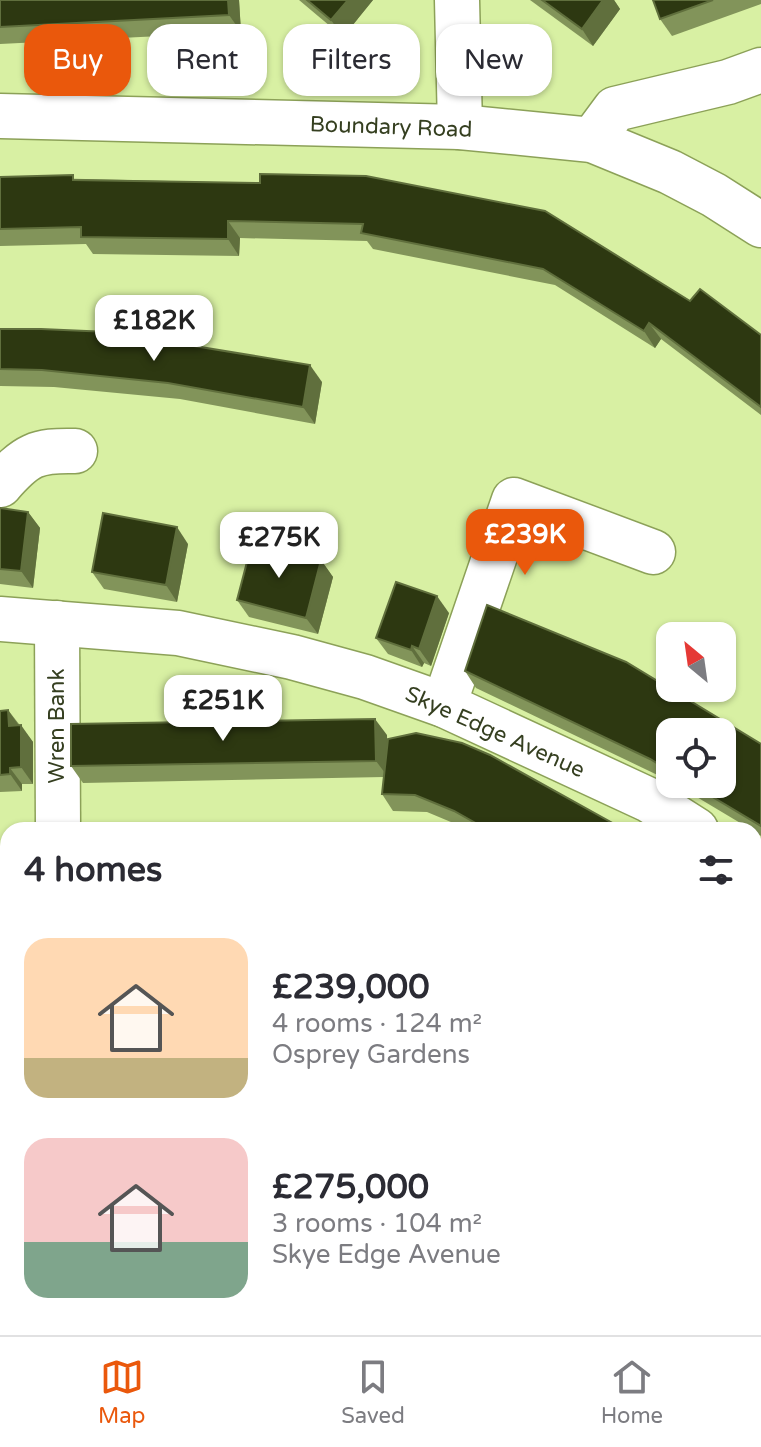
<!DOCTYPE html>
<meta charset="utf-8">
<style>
body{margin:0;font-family:"Varela Round",sans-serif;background:#f7f7f7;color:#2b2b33;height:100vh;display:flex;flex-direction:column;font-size:30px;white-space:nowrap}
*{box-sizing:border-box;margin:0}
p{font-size:26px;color:#7c7c81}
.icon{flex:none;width:44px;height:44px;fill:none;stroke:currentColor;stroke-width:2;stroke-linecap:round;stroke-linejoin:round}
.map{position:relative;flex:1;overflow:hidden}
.details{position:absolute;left:0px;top:822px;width:762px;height:514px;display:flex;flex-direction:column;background:#fff;border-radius:24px 24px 0 0;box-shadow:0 2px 6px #0004}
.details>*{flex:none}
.guide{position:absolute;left:24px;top:24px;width:714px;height:72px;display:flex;gap:16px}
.needle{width:52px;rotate:331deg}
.fabs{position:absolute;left:656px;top:622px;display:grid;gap:16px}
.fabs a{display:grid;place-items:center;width:80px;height:80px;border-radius:16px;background:#fff;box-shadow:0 2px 6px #0004;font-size:40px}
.price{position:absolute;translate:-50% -68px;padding:0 18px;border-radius:16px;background:#fff;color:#222;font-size:26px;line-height:52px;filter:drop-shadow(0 2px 4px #0008)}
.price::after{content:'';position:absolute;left:50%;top:48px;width:24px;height:18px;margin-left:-12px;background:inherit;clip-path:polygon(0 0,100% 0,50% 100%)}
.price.current{background:#ea580c;color:#fff}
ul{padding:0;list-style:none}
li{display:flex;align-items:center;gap:24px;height:200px;padding:0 24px}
li span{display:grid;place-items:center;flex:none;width:224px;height:160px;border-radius:24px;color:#555}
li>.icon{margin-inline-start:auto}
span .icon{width:96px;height:96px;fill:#fffc;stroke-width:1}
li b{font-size:34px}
h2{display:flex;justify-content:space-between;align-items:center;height:96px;padding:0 24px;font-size:34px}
.tag{padding:0 28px;border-radius:24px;background:#fff;box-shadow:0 2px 6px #0004;font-size:28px;line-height:72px}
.tag.current{background:#ea580c;color:#fff}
.menu{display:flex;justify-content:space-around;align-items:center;height:112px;border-top:2px solid #e1e1e2;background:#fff;font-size:22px;color:#7c7c81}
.menu a{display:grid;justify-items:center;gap:4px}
.menu .current{color:#ea580c}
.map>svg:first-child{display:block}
.green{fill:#b3ce70}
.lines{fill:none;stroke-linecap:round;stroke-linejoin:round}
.minor-casing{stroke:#8ca158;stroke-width:47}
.minor{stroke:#fff;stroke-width:44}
.wall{fill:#82945a}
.shaded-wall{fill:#606f3d}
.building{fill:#2d3811;stroke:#606f3d;stroke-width:2}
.labels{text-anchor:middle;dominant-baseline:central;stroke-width:8;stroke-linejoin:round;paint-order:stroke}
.street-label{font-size:22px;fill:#353f20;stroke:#fff}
</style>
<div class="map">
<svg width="761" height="1335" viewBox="0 0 761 1335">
<rect width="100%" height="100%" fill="#d8f0a3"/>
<!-- green -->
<g class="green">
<path d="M0 1124 8 1126V1243L0 1241Z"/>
<path d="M281 1328H736L750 1335H295Z"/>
</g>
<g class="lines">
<defs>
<g id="minor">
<path d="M457 0 460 127"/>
<path d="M0 116 460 127 592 140 670 172 714 195 761 225"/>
<path d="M592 140 615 109 728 82 761 70"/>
<path d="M0 485C26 455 36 450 75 451"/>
<path d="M0 619 178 633 292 657 365 677 444 705 649 800 696 830"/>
<path d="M57 623 58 830"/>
<path d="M444 705 514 500 653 552"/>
<path d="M754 867 761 872"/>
<path d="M0 1027H8"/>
<path d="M754 1245 761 1239"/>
</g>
</defs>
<!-- minor casing -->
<use href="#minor" class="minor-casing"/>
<!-- minor -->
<use href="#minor" class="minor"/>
</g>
<!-- wall -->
<g class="wall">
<path d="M0 0H239L241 32 0 44Z"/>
<path d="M299 0H373L343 37Z"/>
<path d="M530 0H614L620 9 593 46Z"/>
<path d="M653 0H761V4L672 36 660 19Z"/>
<path d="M0 177 260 183 690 301 761 335V415L661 339 655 348 555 285 373 249 367 241 240 238 239 256 93 254 86 244 0 246Z"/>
<path d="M0 329 322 382 315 424 180 399 54 387 0 386Z"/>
<path d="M0 508 28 512 40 528 33 588 0 584Z"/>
<path d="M188 544 177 602 104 589 92 572Z"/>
<path d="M321 560 333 577 318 634 249 617 237 600Z"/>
<path d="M449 613 431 666 424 663 422 667 388 654 376 638Z"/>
<path d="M465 671 761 744V836L754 831V830H752L675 784H722L670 732V781L476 688Z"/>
<path d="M8 710 33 742V784H22V791L0 792V711Z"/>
<path d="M387 735V744L625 830H470L427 812 393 811 382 794 384 777 83 783 71 766Z"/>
<rect x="0" y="892" width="8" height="82"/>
<path d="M761 917V1016L754 1011V924L755 925Z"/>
</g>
<!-- shaded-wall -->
<g class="shaded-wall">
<path d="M228 0H239L241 32 229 15Z"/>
<path d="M348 0H373L343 37 331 20Z"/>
<path d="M603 0H614L620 9 593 46 582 29Z"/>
<path d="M228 221 240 238 239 256 228 239Z"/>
<path d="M649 323 661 339 655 348 644 331Z"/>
<path d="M310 365 322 382 315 424 303 407Z"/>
<path d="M28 512 40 528 33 588 21 571Z"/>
<path d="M177 527 188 544 177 602 166 585Z"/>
<path d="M321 560 333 577 318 634 306 618Z"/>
<path d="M437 596 449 613 431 666 419 649Z"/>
<path d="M412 646 424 663 422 667 411 650Z"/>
<path d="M8 710 20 727 9 726Z"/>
<path d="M375 719 387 735 388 777 376 761Z"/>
<path d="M21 725 33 742V784L21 767Z"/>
<path d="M10 768 22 784V791L10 774Z"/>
<path d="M761 1141V1185L754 1194V1150Z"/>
</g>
<!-- building -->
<g class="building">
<path d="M0 0H228L229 15 0 27Z"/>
<path d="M307 0H348L331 20Z"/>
<path d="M542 0H603L582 29Z"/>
<path d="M653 0H713L660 19Z"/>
<path d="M260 174 366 176 545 211 690 301 700 289 761 335V407L649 323 644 331 543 269 361 233 363 224 228 221V239L81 237V227L0 229V177L73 175V180L260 183Z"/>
<path d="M0 329H41L109 332 310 365 303 407 168 383 42 370 0 369Z"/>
<path d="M0 508 28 512 21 571 0 569Z"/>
<path d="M103 513 177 527 166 585 92 572Z"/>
<path d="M252 543 321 560 306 618 237 600Z"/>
<path d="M396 582 437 596 419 649 412 646 411 650 376 638Z"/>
<path d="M487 605 626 662 761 744V826L691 784H722V732H670V771L650 759 465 671Z"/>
<path d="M8 710 9 726 21 725V767L10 768V774L0 775V711Z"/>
<path d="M375 719 376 761 71 766V724Z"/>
<path d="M416 733 462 743 490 755 625 830H488L454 811 415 795 382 794 388 739Z"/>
<rect x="0" y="892" width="8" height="59"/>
<path d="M761 917V1008L754 1003V924L755 925Z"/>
<path d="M754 1118 761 1124V1141L754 1150Z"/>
<path d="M200 1328H253L271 1335H197Z"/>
</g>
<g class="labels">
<!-- street labels -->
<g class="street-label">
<text transform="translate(391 127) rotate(2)">Boundary Road</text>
<text transform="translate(57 726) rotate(-90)">Wren Bank</text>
<text transform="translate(495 732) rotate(24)">Skye Edge Avenue</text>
</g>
</g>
</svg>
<div class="fabs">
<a><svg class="needle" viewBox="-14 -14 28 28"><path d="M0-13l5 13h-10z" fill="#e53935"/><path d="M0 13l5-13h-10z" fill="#7c7c81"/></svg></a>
<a><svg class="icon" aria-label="locate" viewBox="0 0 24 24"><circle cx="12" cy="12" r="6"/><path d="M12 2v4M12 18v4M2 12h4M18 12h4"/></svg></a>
</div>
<b class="price" style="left:154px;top:363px">£182K</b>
<b class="price current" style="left:525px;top:577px">£239K</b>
<b class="price" style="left:279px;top:580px">£275K</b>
<b class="price" style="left:223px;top:743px">£251K</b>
<div class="guide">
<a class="tag current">Buy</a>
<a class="tag">Rent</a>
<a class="tag">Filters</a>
<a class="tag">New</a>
</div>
<section class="details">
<h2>4 homes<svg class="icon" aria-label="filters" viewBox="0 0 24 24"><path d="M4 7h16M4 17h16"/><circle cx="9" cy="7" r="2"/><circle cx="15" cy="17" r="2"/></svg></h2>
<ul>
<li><span style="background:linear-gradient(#ffd9b3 75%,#c2b280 0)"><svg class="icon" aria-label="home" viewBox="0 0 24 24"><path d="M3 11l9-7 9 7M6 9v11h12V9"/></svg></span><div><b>£239,000</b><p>4 rooms · 124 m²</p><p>Osprey Gardens</p></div></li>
<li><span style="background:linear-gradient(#f6c9c9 65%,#7fa58c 0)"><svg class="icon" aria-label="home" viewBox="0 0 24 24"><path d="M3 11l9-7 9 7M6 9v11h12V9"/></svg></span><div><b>£275,000</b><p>3 rooms · 104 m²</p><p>Skye Edge Avenue</p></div></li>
</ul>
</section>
</div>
<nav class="menu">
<a class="current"><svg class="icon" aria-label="map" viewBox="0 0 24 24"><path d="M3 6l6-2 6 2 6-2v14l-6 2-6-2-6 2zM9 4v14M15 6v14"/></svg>Map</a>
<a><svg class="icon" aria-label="saved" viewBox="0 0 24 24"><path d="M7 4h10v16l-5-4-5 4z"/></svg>Saved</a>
<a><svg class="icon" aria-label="home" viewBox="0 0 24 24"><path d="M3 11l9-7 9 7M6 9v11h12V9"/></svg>Home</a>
</nav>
